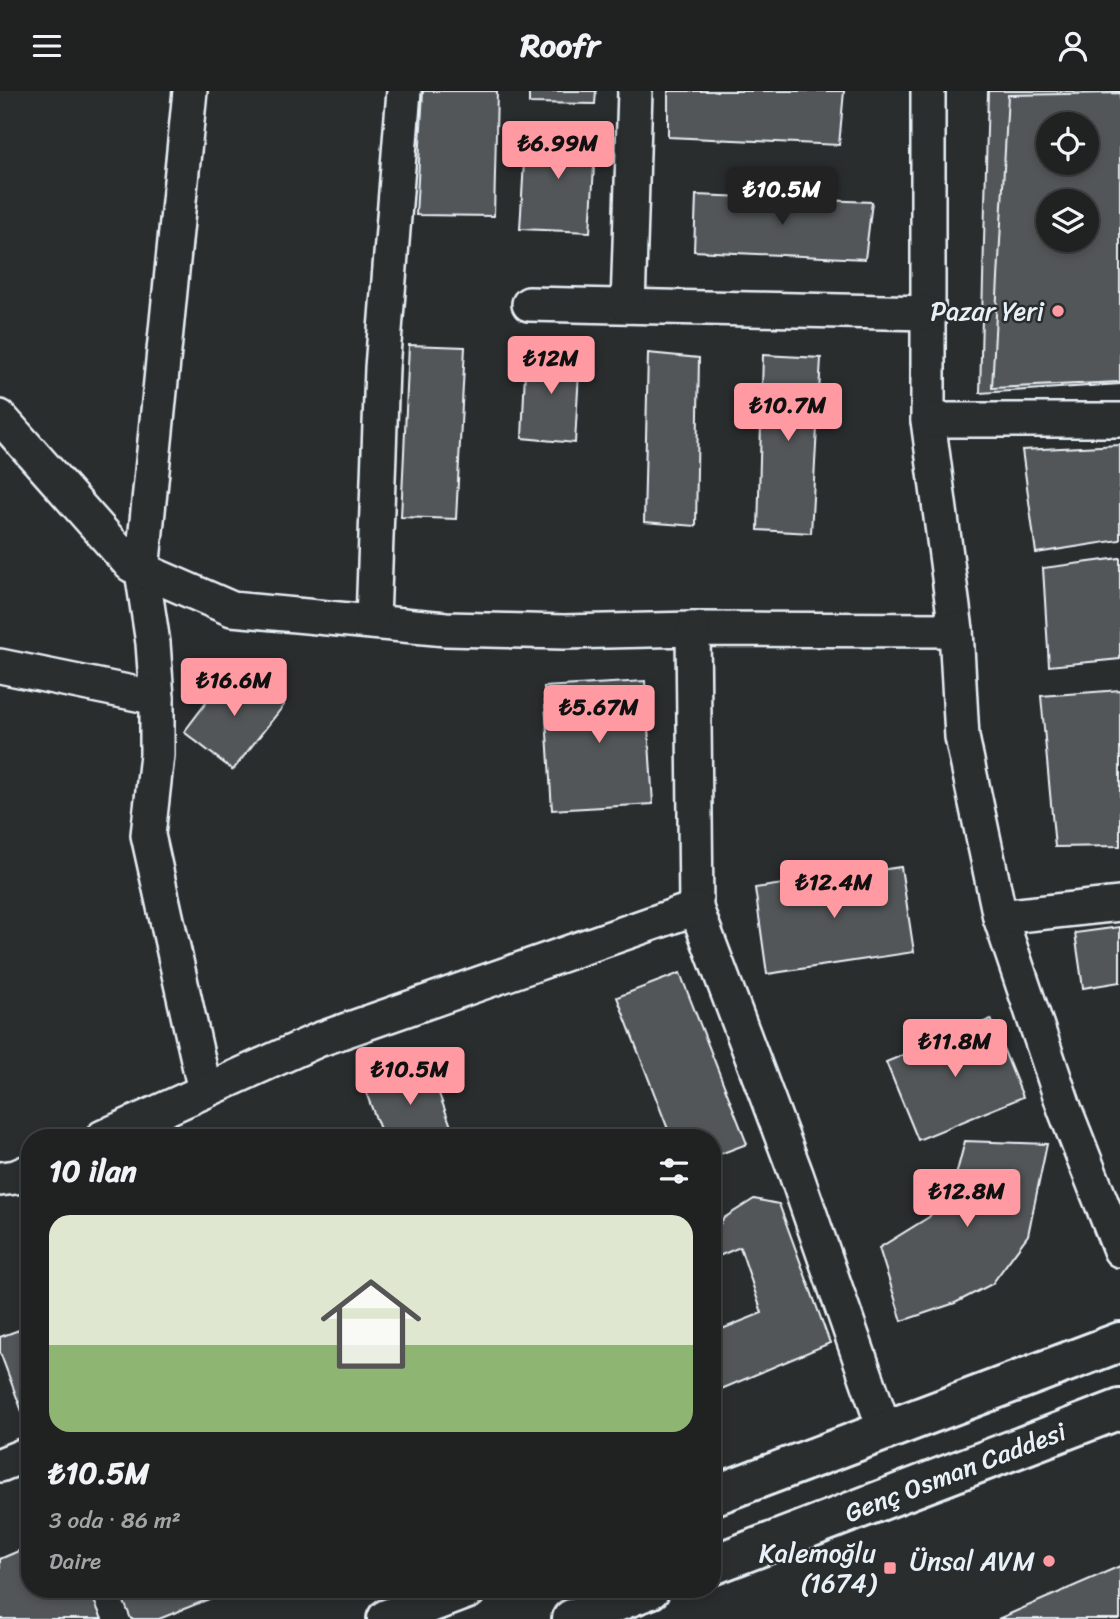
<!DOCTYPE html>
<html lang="tr">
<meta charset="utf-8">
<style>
body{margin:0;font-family:Sriracha,sans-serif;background:#2d2f2f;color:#f1f3f6;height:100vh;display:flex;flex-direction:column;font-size:26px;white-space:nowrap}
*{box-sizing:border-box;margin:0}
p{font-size:23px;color:#a2a4a5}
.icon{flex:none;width:38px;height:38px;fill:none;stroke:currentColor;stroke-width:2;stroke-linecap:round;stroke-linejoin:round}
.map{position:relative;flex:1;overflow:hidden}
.drawer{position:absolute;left:21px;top:1038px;width:700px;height:469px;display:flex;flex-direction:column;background:#202222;border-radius:28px;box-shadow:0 4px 10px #0003,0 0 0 2px #3d3f40}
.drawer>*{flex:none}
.fabs{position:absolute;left:1036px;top:21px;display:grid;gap:14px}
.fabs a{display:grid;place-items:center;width:63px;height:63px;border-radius:50%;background:#202222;box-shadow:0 4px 10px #0003,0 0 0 2px #3d3f40;font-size:35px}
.price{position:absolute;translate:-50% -60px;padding:0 16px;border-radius:7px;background:#ff9aa2;color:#111;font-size:23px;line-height:46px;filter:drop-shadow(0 2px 4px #0008)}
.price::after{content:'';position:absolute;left:50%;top:42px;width:21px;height:16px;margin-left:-10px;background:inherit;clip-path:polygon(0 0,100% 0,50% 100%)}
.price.on{background:#222;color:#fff}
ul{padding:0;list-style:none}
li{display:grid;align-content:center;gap:14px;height:371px;padding:0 28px}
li+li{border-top:2px solid #3d3f40}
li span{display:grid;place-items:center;height:217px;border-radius:21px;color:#555}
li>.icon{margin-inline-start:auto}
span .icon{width:126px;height:126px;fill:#fffc;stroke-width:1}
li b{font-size:30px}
h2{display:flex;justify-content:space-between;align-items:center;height:84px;padding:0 28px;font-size:30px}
header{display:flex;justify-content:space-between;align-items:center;height:91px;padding:0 28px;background:#202222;font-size:32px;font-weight:800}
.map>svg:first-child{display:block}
.building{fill:#535759;stroke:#e8f1f8;stroke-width:2;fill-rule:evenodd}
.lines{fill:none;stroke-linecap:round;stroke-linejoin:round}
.minor-casing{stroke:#e8f1f8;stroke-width:38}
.major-casing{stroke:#e8f1f8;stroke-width:44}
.minor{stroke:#2a2d2e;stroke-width:33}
.major{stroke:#2a2d2e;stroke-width:38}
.poi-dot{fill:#ff9aa2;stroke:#2a2d2e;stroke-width:2.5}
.labels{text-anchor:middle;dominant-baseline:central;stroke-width:5;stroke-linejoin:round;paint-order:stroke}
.poi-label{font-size:26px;fill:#e8f1f8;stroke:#2a2d2e;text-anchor:end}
.street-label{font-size:26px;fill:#e8f1f8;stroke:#2a2d2e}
</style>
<header><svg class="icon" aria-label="menu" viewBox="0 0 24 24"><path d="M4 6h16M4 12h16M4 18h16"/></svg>Roofr<svg class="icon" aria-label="person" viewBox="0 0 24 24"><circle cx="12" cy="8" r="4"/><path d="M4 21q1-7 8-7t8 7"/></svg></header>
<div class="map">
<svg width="1120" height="1528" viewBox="0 0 1120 1528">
<rect width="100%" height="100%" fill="#2a2d2e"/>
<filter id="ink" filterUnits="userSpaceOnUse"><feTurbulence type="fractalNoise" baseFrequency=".0143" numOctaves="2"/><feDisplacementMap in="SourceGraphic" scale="14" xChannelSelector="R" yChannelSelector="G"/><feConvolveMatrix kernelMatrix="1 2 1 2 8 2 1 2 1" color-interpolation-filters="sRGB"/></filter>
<g filter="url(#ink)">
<!-- building -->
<g class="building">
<path d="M423 0H497L494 125 416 124Z"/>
<path d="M529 0H596L595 13 529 12Z"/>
<path d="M668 0H844L839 54 668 46Z"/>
<path d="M988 0H1120V293L980 302ZM1048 33H1087V72H1048ZM1048 110H1087V149H1048Z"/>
<path d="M1120 2V291L992 297 1008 4ZM1048 33H1087V72H1048ZM1048 110H1087V149H1048Z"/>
<path d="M526 37 596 43 590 141 520 138Z"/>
<path d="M696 104 872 111 865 168 694 160Z"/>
<path d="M409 254 465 256 456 428 401 426Z"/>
<path d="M526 258 580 263 575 352 522 347Z"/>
<path d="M648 262 699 267 696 435 644 431Z"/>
<path d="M763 264 821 267 811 442 758 439Z"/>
<path d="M1120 354V449L1036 462 1022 359Z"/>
<path d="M1120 467V568L1049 575 1043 477Z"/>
<path d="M234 575 284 614 233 679 184 641Z"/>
<path d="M645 590 653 713 552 719 544 596Z"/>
<path d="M1120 599V755L1055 756 1041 605Z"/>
<path d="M901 776 914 861 767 883 755 797Z"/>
<path d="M1120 836V891L1083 897 1075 842Z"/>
<path d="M680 882 747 1053 712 1066V1046H671L617 906Z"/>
<path d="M991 928 1023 1006 918 1049 886 971Z"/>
<path d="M429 976 455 1046H383L365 999Z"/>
<path d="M965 1050 1047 1053 1028 1144 992 1193 955 1212 902 1230 879 1157 929 1126 954 1092Z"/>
<path d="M754 1108 779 1113 830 1252 712 1302V1242L762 1222 740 1156 714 1167 712 1145 724 1127Z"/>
<path d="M30 1235V1329L26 1331 0 1261V1246Z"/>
<path d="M30 1455V1498H89L102 1528H0V1468Z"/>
<path d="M1120 1475V1528H998Z"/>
<path d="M119 1498H234L159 1528H131Z"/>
</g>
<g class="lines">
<defs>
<g id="minor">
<path d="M190 0 142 480 153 552 157 607V664L148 744 205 1000"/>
<path d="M928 0V329L956 539 962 646 1000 826 1065 1019 1120 1159"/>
<path d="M529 213 928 222"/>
<path d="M628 215 635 0"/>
<path d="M0 326 131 474 232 518 446 538 564 541 693 538 956 539"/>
<path d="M928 329H1120"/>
<path d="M373 530 382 277 404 0"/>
<path d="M693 538 696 817 796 1083 885 1340"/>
<path d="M0 575 157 607"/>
<path d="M1000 826 1120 813"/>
<path d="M103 1046 318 949 696 817"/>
<path d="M0 1088 16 1086 30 1080"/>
<path d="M0 1374 30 1362"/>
</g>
<g id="major">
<path d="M712 1405 1120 1251"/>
<path d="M712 1474 1120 1318"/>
<path d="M387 1528 467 1498"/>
<path d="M572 1528 650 1498"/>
</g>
</defs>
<!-- minor casing -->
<use href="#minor" class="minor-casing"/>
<!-- major casing -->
<use href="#major" class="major-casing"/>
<!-- minor -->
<use href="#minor" class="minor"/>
<!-- major -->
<use href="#major" class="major"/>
</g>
</g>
<!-- markers -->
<g class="poi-dot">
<circle cx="1058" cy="220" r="7"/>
<circle cx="1049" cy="1470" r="7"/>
<rect x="883" y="1470" width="14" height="14" rx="3.5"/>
</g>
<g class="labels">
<!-- poi labels -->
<g class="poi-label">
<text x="1044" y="220">Pazar Yeri</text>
<text x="876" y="1462">Kalemoğlu<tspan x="876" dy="30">(1674)</tspan></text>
<text x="1035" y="1470">Ünsal AVM</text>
</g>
<!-- street labels -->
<g class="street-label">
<text transform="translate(955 1381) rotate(-21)">Genç Osman Caddesi</text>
</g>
</g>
</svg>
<div class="fabs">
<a><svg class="icon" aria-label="locate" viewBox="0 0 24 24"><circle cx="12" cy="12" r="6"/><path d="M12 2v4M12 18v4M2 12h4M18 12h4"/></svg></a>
<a><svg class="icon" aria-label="layers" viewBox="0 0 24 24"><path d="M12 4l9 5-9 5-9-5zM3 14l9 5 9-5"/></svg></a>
</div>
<b class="price" style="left:558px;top:90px">₺6.99M</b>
<b class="price on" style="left:782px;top:136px">₺10.5M</b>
<b class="price" style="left:551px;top:305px">₺12M</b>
<b class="price" style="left:788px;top:352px">₺10.7M</b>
<b class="price" style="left:234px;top:627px">₺16.6M</b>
<b class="price" style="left:599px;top:654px">₺5.67M</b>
<b class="price" style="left:834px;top:829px">₺12.4M</b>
<b class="price" style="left:955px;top:988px">₺11.8M</b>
<b class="price" style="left:410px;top:1016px">₺10.5M</b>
<b class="price" style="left:967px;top:1138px">₺12.8M</b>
<section class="drawer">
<h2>10 ilan<svg class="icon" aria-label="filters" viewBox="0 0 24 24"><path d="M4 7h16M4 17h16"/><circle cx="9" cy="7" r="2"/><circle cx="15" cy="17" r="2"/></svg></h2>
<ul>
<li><span style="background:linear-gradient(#dfe7d0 60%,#8fb573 0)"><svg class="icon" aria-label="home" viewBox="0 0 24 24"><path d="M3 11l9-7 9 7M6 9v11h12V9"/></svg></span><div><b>₺10.5M</b><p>3 oda · 86 m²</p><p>Daire</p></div></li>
</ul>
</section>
</div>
